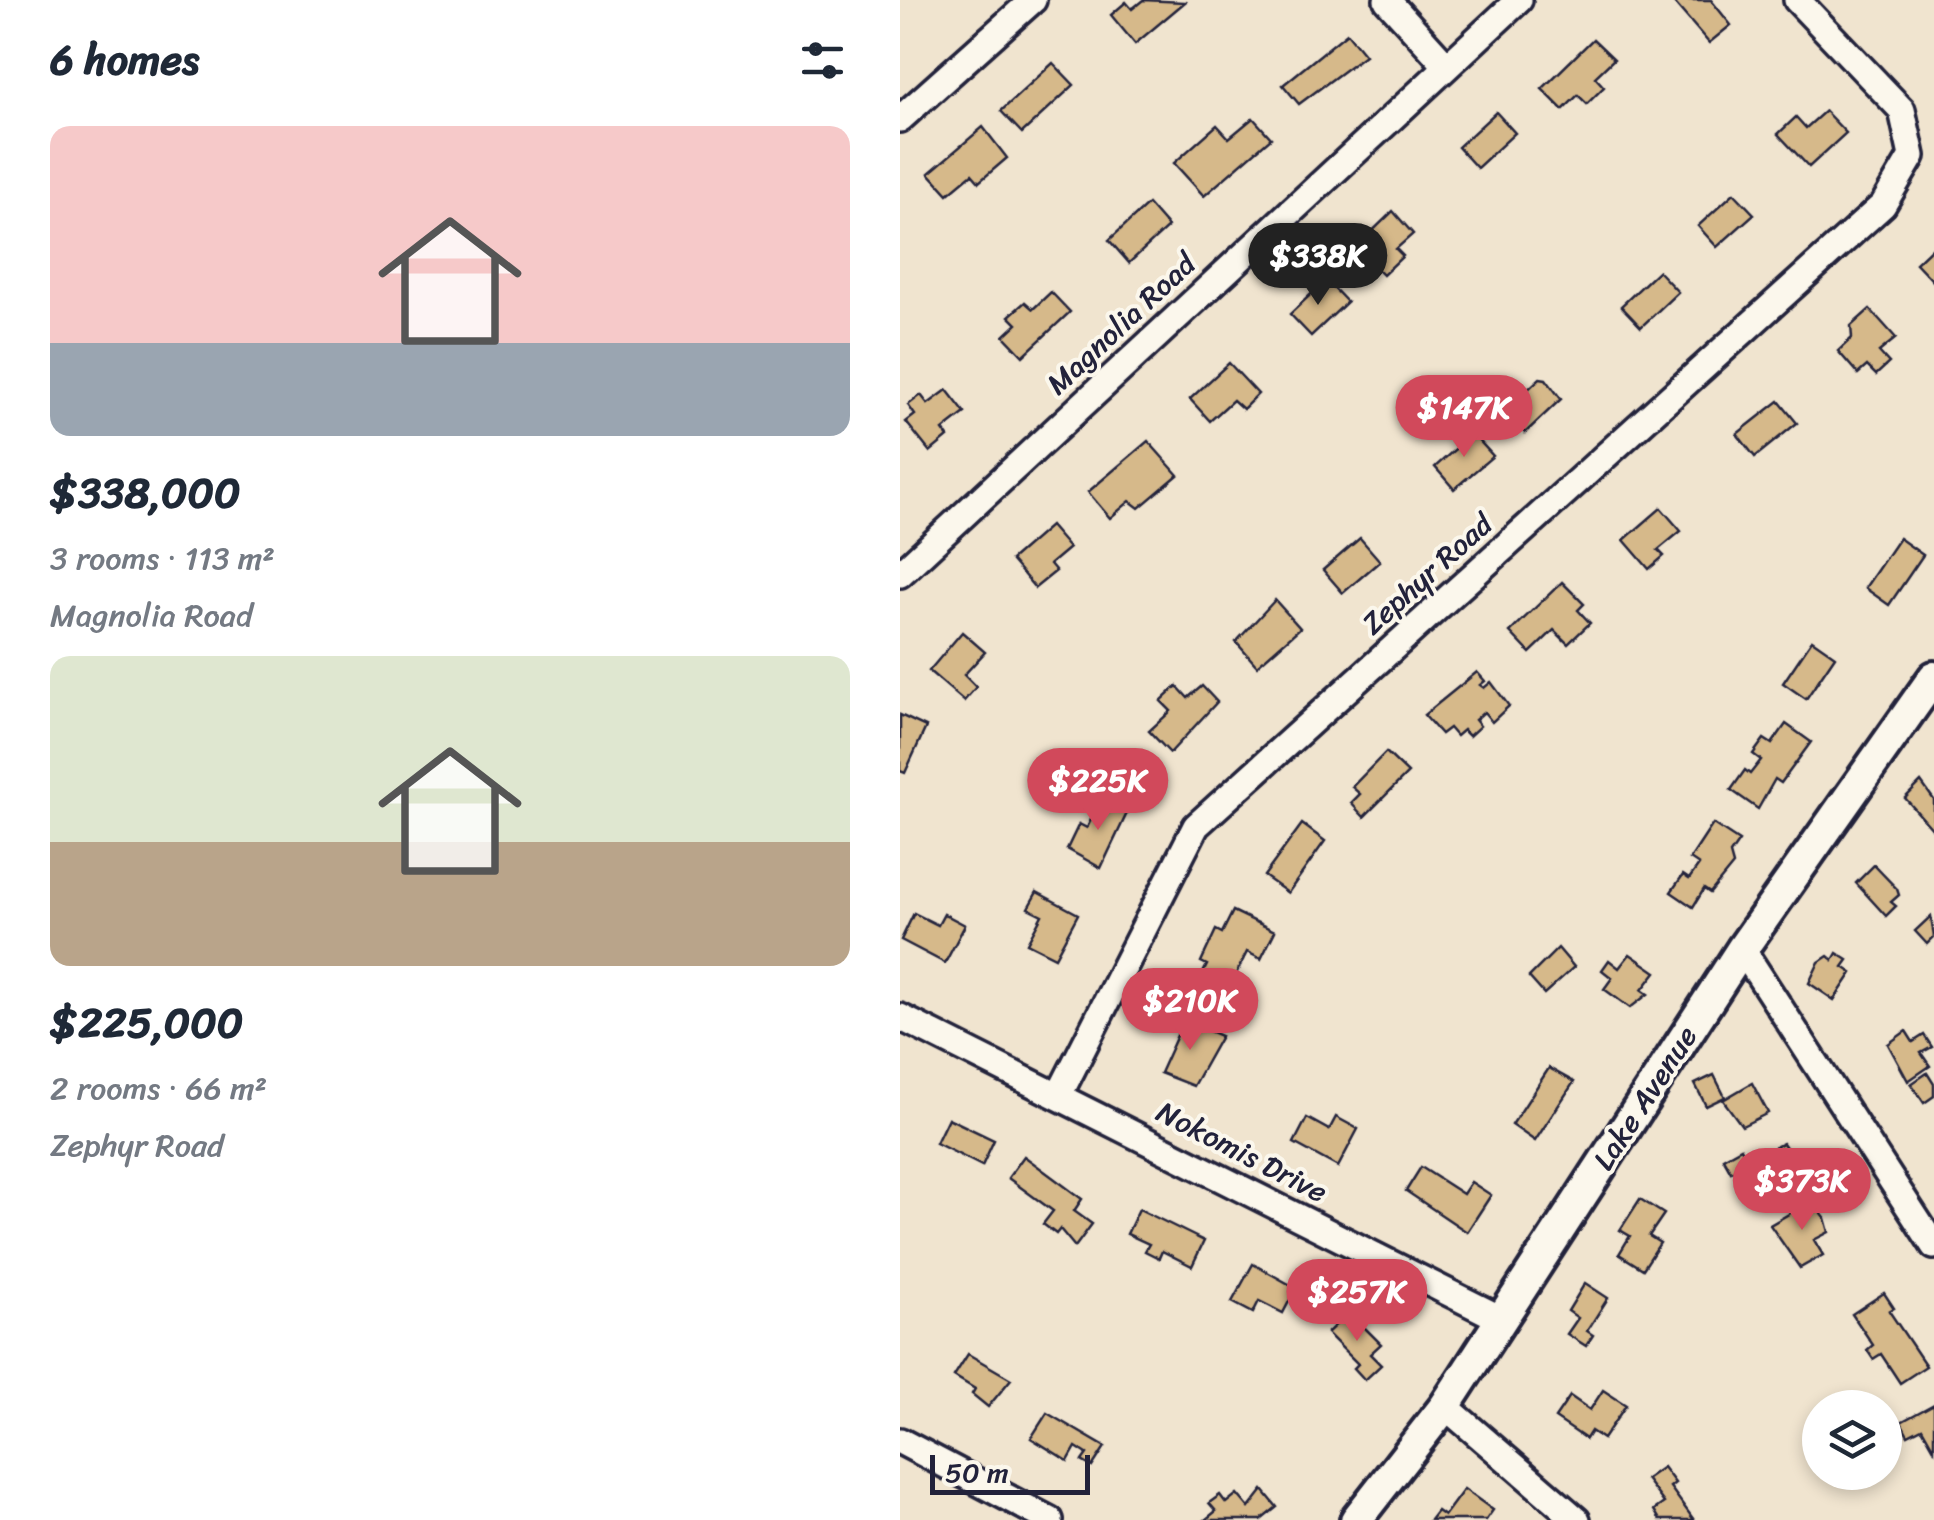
<!DOCTYPE html>
<meta charset="utf-8">
<style>
body{margin:0;font-family:Sriracha,sans-serif;background:#f2f2f3;color:#1f2937;height:100vh;display:flex;flex-direction:column;font-size:38px;white-space:nowrap}
*{box-sizing:border-box;margin:0}
p{font-size:32px;color:#747a83}
.icon{flex:none;width:55px;height:55px;fill:none;stroke:currentColor;stroke-width:2;stroke-linecap:round;stroke-linejoin:round}
.map{position:relative;flex:1;overflow:hidden}
.details{display:flex;flex-direction:column;background:#fff;width:900px}
.details>*{flex:none}
.tools{position:absolute;left:902px;top:1390px;display:grid;gap:20px}
.tools a{display:grid;place-items:center;width:100px;height:100px;border-radius:50%;background:#fff;box-shadow:0 5px 15px #0003;font-size:50px}
.scale{position:absolute;left:30px;bottom:25px;width:160px;box-sizing:border-box;padding-left:10px;border:5px solid #22223b;border-top:0;font-size:28px;line-height:35px;white-space:nowrap;color:#22223b;-webkit-text-stroke:8px #fbf7ec;paint-order:stroke}
.price{position:absolute;translate:-50% -85px;padding:0 22px;border-radius:35px;background:#d1495b;color:#fff;font-size:32px;line-height:65px;filter:drop-shadow(0 2px 5px #0008)}
.price::after{content:'';position:absolute;left:50%;top:60px;width:30px;height:22px;margin-left:-15px;background:inherit;clip-path:polygon(0 0,100% 0,50% 100%)}
.price.on{background:#222;color:#fff}
ul{padding:0;list-style:none}
li{display:grid;align-content:center;gap:20px;height:530px;padding:0 50px}
li span{display:grid;place-items:center;height:310px;border-radius:20px;color:#555}
li>.icon{margin-inline-start:auto}
span .icon{width:180px;height:180px;fill:#fffc;stroke-width:1}
li b{font-size:42px}
h2{display:flex;justify-content:space-between;align-items:center;height:120px;padding:0 50px;font-size:42px}
main{display:flex;flex:1;min-height:0}
.map>svg:first-child{display:block}
.building{fill:#d6b98a;stroke:#22223b;stroke-width:2.5}
.lines{fill:none;stroke-linecap:round;stroke-linejoin:round}
.minor-casing{stroke:#22223b;stroke-width:32}
.tertiary-casing{stroke:#22223b;stroke-width:38}
.minor{stroke:#fbf7ec;stroke-width:25}
.tertiary{stroke:#fbf7ec;stroke-width:30}
.labels{text-anchor:middle;dominant-baseline:central;stroke-width:8;stroke-linejoin:round;paint-order:stroke}
.street-label{font-size:30px;fill:#22223b;stroke:#fbf7ec}
</style>
<main>
<section class="details">
<h2>6 homes<svg class="icon" aria-label="filters" viewBox="0 0 24 24"><path d="M4 7h16M4 17h16"/><circle cx="9" cy="7" r="2"/><circle cx="15" cy="17" r="2"/></svg></h2>
<ul>
<li><span style="background:linear-gradient(#f6c9c9 70%,#9aa5b1 0)"><svg class="icon" aria-label="home" viewBox="0 0 24 24"><path d="M3 11l9-7 9 7M6 9v11h12V9"/></svg></span><div><b>$338,000</b><p>3 rooms · 113 m²</p><p>Magnolia Road</p></div></li>
<li><span style="background:linear-gradient(#dfe7d0 60%,#b9a48a 0)"><svg class="icon" aria-label="home" viewBox="0 0 24 24"><path d="M3 11l9-7 9 7M6 9v11h12V9"/></svg></span><div><b>$225,000</b><p>2 rooms · 66 m²</p><p>Zephyr Road</p></div></li>
</ul>
</section>
<div class="map">
<svg width="1034" height="1520" viewBox="0 0 1034 1520">
<rect width="100%" height="100%" fill="#f0e4cf"/>
<filter id="ink" filterUnits="userSpaceOnUse"><feTurbulence type="fractalNoise" baseFrequency=".01" numOctaves="2"/><feDisplacementMap in="SourceGraphic" scale="20" xChannelSelector="R" yChannelSelector="G"/><feConvolveMatrix kernelMatrix="1 2 1 2 8 2 1 2 1" color-interpolation-filters="sRGB"/></filter>
<g filter="url(#ink)">
<!-- building -->
<g class="building">
<path d="M243 0 285 2 235 44 211 15 226 2 232 9Z"/>
<path d="M772 0H811L831 25 809 43Z"/>
<path d="M447 33 465 55 399 104 383 85Z"/>
<path d="M693 39 714 59 695 77 704 87 687 104 678 95 663 110 642 89Z"/>
<path d="M153 63 174 85 122 133 101 111Z"/>
<path d="M925 111 946 133 909 167 878 134 896 117 906 128Z"/>
<path d="M596 112 615 133 577 168 558 147Z"/>
<path d="M353 118 371 138 304 196 274 163 317 125 329 138Z"/>
<path d="M83 127 107 158 79 182 72 174 48 194 29 173Z"/>
<path d="M834 193 854 214 817 247 798 226Z"/>
<path d="M248 204 268 227 229 263 209 240Z"/>
<path d="M493 211 513 234 496 249 503 256 483 275 456 247Z"/>
<path d="M1034 246V282L1016 263Z"/>
<path d="M758 271 778 292 741 327 721 306Z"/>
<path d="M426 280 447 302 411 336 390 314Z"/>
<path d="M151 292 170 312 123 356 104 336 117 324 109 316 125 302 133 309Z"/>
<path d="M970 309 996 338 979 352 989 363 976 375 967 366 958 374 938 351 952 338 951 326Z"/>
<path d="M329 363 358 394 343 409 333 400 310 421 290 399Z"/>
<path d="M640 378 646 379 661 399 625 433 604 412Z"/>
<path d="M47 390 65 413 43 430 48 437 30 452 6 422 15 415 8 405 21 395 28 404Z"/>
<path d="M879 401 897 423 855 457 837 434Z"/>
<path d="M564 432 569 437 573 434 593 456 554 489 535 467 562 443 557 438Z"/>
<path d="M248 441 278 475 239 508 230 501 210 518 188 492Z"/>
<path d="M761 508 781 531 758 550 764 556 749 569 724 540Z"/>
<path d="M150 526 169 548 150 564 156 571 135 588 111 560Z"/>
<path d="M460 538 480 561 443 593 423 570Z"/>
<path d="M999 538 1023 555 989 605 965 588Z"/>
<path d="M662 582 684 604 678 610 690 623 668 644 654 630 630 653 610 632Z"/>
<path d="M375 600 400 628 357 666 336 642Z"/>
<path d="M62 632 85 652 64 675 76 687 64 701 29 671Z"/>
<path d="M912 640 935 656 906 699 883 683Z"/>
<path d="M577 672 585 681 580 685 584 688 591 682 609 706 592 722 584 712 575 720 580 726 569 736 563 730 556 736 549 728 541 734 524 715Z"/>
<path d="M277 686 288 698 302 686 317 702 270 753 249 731 271 711 261 701Z"/>
<path d="M0 715 26 727 5 773 0 771Z"/>
<path d="M886 724 911 742 881 783 875 779 858 809 831 790 845 770 850 774 861 760 853 754 864 739 872 744Z"/>
<path d="M486 752 508 773 464 817 451 803 460 794 452 787Z"/>
<path d="M1021 782 1034 800V831L1005 798Z"/>
<path d="M201 798 228 811 201 868 167 849 179 824 187 828Z"/>
<path d="M402 824 425 841 388 893 364 876Z"/>
<path d="M813 824 839 841 830 854 833 865 810 893 804 889 793 907 771 892 783 875 789 879 799 865 790 859Z"/>
<path d="M974 865 997 889 999 895 991 902 996 906 986 916 956 883Z"/>
<path d="M137 892 178 914 155 957 127 943 142 915 128 908Z"/>
<path d="M333 911 375 931 361 959 347 952 334 978 346 983 338 998 300 979 307 965 301 962 316 930 322 933Z"/>
<path d="M14 913 38 925 44 914 65 925 45 963 1 940Z"/>
<path d="M1031 916 1034 937 1027 944 1015 931Z"/>
<path d="M658 948 674 967 644 994 629 977Z"/>
<path d="M937 953 948 960 943 967 952 973 934 1000 909 983 919 962 928 956 933 960Z"/>
<path d="M730 954 756 972 742 990 748 994 730 1008 704 989 712 978 702 970 709 960 719 968Z"/>
<path d="M284 1020 321 1036 293 1086 260 1073Z"/>
<path d="M1006 1031 1013 1042 1024 1035 1032 1047 1021 1053 1030 1066 1008 1081 988 1044Z"/>
<path d="M649 1068 674 1082 635 1141 612 1125Z"/>
<path d="M1027 1073 1034 1084V1096L1024 1103 1011 1084Z"/>
<path d="M814 1075 825 1097 806 1106 795 1084Z"/>
<path d="M852 1083 868 1113 842 1126 823 1100Z"/>
<path d="M436 1117 458 1129 438 1167 394 1143 407 1118 429 1130Z"/>
<path d="M48 1118 94 1140 82 1166 36 1143Z"/>
<path d="M883 1143 897 1163 894 1165 899 1174 855 1196 844 1173 857 1167 852 1159Z"/>
<path d="M841 1148 849 1163 831 1172 823 1158Z"/>
<path d="M124 1156 182 1199 174 1211 192 1224 175 1247 160 1229 156 1234 143 1224 153 1211 108 1178Z"/>
<path d="M521 1167 563 1194 571 1182 591 1195 567 1232 506 1191Z"/>
<path d="M740 1199 764 1214 749 1236 760 1243 743 1269 719 1254 730 1236 720 1230Z"/>
<path d="M911 1201 925 1218 929 1232 914 1240 923 1255 900 1268 870 1225Z"/>
<path d="M239 1209 304 1241 292 1266 262 1251 259 1258 245 1251 249 1244 227 1234Z"/>
<path d="M353 1264 396 1288 383 1313 359 1301 353 1313 332 1302Z"/>
<path d="M685 1283 708 1298 687 1331 693 1335 686 1346 667 1334 678 1318 668 1311Z"/>
<path d="M984 1293 994 1308 989 1311 1026 1366 1000 1383 981 1354 973 1359 967 1350 973 1345 952 1314Z"/>
<path d="M449 1312 481 1344 470 1354 481 1365 465 1380 454 1368 458 1364 427 1333Z"/>
<path d="M68 1354 111 1379 88 1407 72 1394 75 1389 54 1376Z"/>
<path d="M703 1390 726 1405 703 1439 691 1431 686 1439 655 1418 670 1396 690 1410Z"/>
<path d="M1034 1404V1449L1022 1428 1008 1435 1001 1422Z"/>
<path d="M147 1413 205 1447 192 1467 182 1461 187 1454 176 1447 168 1461 131 1438Z"/>
<path d="M763 1467 775 1483 770 1487 794 1520H760L754 1510 764 1503 746 1479Z"/>
<path d="M564 1489 593 1510 586 1520H530L537 1511 544 1516Z"/>
<path d="M363 1490 377 1507 361 1520H305L316 1511 309 1503 320 1495 326 1503 337 1494 349 1508Z"/>
</g>
<g class="lines">
<defs>
<g id="minor">
<path d="M487 0 546 65"/>
<path d="M0 119 133 0"/>
<path d="M0 574 619 0"/>
<path d="M842 949 1034 1246"/>
<path d="M0 1017 601 1319"/>
<path d="M159 1095 296 826 983 205 1012 156 1002 110 897 0"/>
<path d="M545 1406 677 1520"/>
<path d="M0 1441 150 1520"/>
</g>
<path id="tertiary" d="M456 1520 545 1406 842 949 1034 677"/>
</defs>
<!-- minor casing -->
<use href="#minor" class="minor-casing"/>
<!-- tertiary casing -->
<use href="#tertiary" class="tertiary-casing"/>
<!-- minor -->
<use href="#minor" class="minor"/>
<!-- tertiary -->
<use href="#tertiary" class="tertiary"/>
</g>
</g>
<g class="labels">
<!-- street labels -->
<g class="street-label">
<text transform="translate(221 324) rotate(-43)">Magnolia Road</text>
<text transform="translate(527 574) rotate(-42)">Zephyr Road</text>
<text transform="translate(745 1098) rotate(-57)">Lake Avenue</text>
<text transform="translate(342 1152) rotate(27)">Nokomis Drive</text>
</g>
</g>
</svg>
<div class="tools">
<a><svg class="icon" aria-label="layers" viewBox="0 0 24 24"><path d="M12 4l9 5-9 5-9-5zM3 14l9 5 9-5"/></svg></a>
</div>
<div class="scale">50 m</div>
<b class="price on" style="left:418px;top:308px">$338K</b>
<b class="price" style="left:564px;top:460px">$147K</b>
<b class="price" style="left:198px;top:833px">$225K</b>
<b class="price" style="left:290px;top:1053px">$210K</b>
<b class="price" style="left:902px;top:1233px">$373K</b>
<b class="price" style="left:457px;top:1344px">$257K</b>
</div>
</main>
